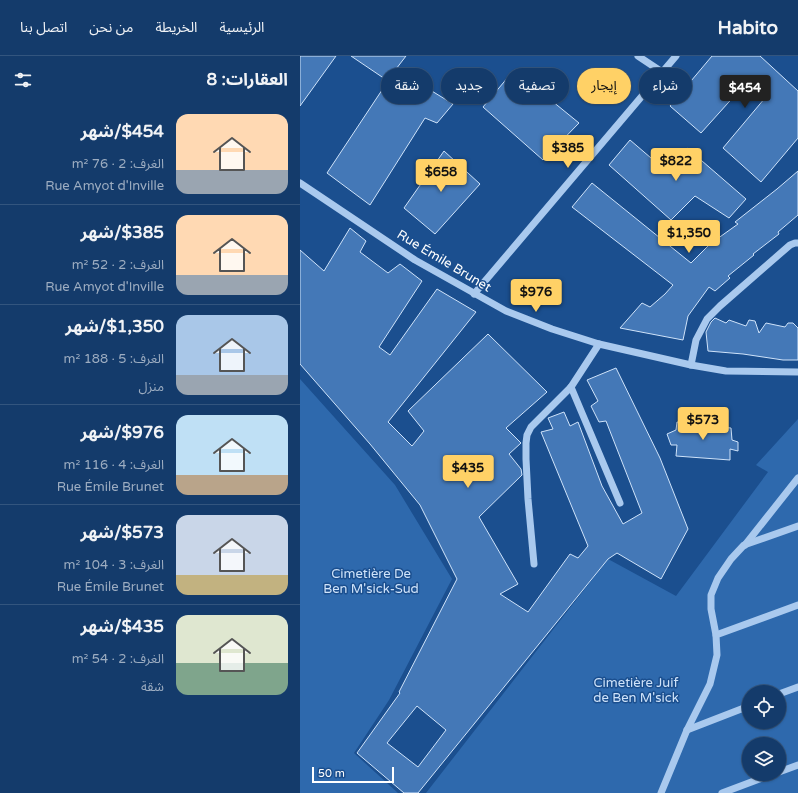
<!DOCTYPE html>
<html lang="ar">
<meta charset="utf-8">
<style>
body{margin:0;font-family:"Varela Round","Noto Sans Arabic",sans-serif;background:#214673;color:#f1f3f6;direction:rtl;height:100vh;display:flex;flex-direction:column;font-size:15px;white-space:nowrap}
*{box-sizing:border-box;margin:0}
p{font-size:13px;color:#9dadc1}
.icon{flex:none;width:22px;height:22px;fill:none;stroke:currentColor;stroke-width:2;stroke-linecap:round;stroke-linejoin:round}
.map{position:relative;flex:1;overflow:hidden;direction:ltr}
.side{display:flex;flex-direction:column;background:#143b6b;width:300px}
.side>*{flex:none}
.guide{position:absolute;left:12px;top:12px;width:380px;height:36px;direction:rtl;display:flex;gap:8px}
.tools{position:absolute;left:442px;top:629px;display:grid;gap:8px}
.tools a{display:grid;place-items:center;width:44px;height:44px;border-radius:50%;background:#143b6b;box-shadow:0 1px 3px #0004,0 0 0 1px #33557e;font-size:20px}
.scale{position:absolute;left:12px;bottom:10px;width:82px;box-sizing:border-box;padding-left:4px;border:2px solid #fff;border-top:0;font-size:11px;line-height:14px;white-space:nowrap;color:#fff;-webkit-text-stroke:3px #1b4f8f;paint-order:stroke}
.price{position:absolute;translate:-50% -34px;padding:0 9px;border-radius:4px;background:#ffd166;color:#111;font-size:13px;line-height:26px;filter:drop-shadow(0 1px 2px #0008)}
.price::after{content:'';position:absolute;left:50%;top:24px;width:12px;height:9px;margin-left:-6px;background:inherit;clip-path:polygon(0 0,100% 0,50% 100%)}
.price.active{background:#222;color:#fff}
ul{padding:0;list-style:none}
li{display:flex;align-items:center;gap:12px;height:100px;padding:0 12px}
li+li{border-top:1px solid #33557e}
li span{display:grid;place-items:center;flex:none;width:112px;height:80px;border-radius:12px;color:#555}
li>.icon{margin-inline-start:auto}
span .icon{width:48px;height:48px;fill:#fffc;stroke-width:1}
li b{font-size:17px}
h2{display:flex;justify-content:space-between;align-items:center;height:48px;padding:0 12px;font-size:17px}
.pill{padding:0 14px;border-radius:18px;background:#143b6b;box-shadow:0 1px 3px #0004,0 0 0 1px #33557e;font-size:14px;line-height:36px}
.pill.active{background:#ffd166;color:#111}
header{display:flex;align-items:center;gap:24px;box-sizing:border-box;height:56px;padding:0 20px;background:#143b6b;border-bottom:1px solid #33557e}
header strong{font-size:19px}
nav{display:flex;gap:22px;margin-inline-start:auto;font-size:14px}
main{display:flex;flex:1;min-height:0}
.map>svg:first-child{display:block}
.green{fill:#2e69ad;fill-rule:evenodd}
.building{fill:#4478b7;stroke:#cfe3fa;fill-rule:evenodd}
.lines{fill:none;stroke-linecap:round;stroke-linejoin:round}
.minor{stroke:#a9c9ee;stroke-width:7}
.labels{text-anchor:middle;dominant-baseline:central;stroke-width:3;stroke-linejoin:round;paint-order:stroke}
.street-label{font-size:13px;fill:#fff;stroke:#1b4f8f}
.park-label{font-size:13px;fill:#cfe3fa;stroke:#1b4f8f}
</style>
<header>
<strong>Habito</strong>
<nav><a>الرئيسية</a><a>الخريطة</a><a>من نحن</a><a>اتصل بنا</a></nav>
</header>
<main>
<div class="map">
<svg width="498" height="737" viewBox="0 0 498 737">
<rect width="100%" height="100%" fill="#1b4f8f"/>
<!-- green -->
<g class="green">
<path d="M0 323 95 429 152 523 89 644 54 697 98 737H0Z"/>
<path d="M498 363V737H126L308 503 376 540 468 416 456 409ZM449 636H479V666H449ZM449 688H479V718H449Z"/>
</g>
<!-- building -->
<g class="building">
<path d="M0 0H36L0 50Z"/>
<path d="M51 0H106L96 13 153 48 137 67 125 62 70 149 27 117 88 25Z"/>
<path d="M412 0H460L498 35V82L461 126 423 92 465 42 446 27 401 77 370 50Z"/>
<path d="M214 14 279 67 243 104 183 51Z"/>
<path d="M330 84 365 114 387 92 446 143 429 162 395 140 371 164 309 109Z"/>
<path d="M144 95 180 128 135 178 104 152Z"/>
<path d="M498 115V159L478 176 479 178 453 198 454 199 428 220 430 222 415 235 409 231 388 260 383 284 320 272 342 247 350 251 365 238 373 229 272 151 292 127 391 207 410 188 438 168 435 166 477 133Z"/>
<path d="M50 172 66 185 60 196 88 217 100 208 122 225 79 291 90 299 137 233 176 256 88 366 112 390 124 375 108 355 188 278 247 336 206 372 221 387 209 398 221 413 222 419 179 461 218 528 200 538 228 556 270 498 278 502 288 490 241 376 253 373 248 362 264 356 270 370 278 366 302 430 323 468 342 457 306 365 299 366 291 350 298 345 287 324 316 312 360 402 388 473 361 523 317 497 308 503 118 737H104L57 697 100 637 99 636 157 523 120 449 70 388 0 308V194L24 215ZM117 650 146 674 118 711 87 687Z"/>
<path d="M415 262 426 267 429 264 446 270 449 264 455 265 459 277 466 267 485 271 488 267H493L498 272V304H483L443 298 408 295 406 276 411 266Z"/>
<path d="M377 366 431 372 432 384 438 386V395L430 393V404L376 400 377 389H371L367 378 376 374Z"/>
</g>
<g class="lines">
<!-- minor -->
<g class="minor">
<path d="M338 0 362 16"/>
<path d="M0 127 115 204 206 255 252 273 299 288 391 309 426 315 498 316"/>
<path d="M174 238 376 0"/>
<path d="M391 309 396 284 407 263 420 250 490 189 495 187H498"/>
<path d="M271 331 320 447"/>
<path d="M445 489 498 422"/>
<path d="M234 508 228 443 226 403V387L227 379 231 371 271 331 299 288"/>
<path d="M416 579 411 553V539L418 522 431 503 444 489 498 470"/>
<path d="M479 638 498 631"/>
<path d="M387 674 449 650"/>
<path d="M479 716 498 709"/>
<path d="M361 737 387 674 410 628 417 599 416 579 498 549"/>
<path d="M422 737 473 718"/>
</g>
</g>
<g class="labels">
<!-- street labels -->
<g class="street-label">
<text transform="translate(144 205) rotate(31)">Rue Émile Brunet</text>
</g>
<!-- park labels -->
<g class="park-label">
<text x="71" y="518">Cimetière De<tspan x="71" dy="15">Ben M'sick-Sud</tspan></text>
<text x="336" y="627">Cimetière Juif<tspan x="336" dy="15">de Ben M'sick</tspan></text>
</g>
</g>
</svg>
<div class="tools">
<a><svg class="icon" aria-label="locate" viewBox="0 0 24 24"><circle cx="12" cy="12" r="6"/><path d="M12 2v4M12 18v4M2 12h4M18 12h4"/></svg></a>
<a><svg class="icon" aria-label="layers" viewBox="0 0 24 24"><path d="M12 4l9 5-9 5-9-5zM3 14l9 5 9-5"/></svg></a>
</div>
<div class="scale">50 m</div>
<b class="price active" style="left:445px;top:53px">$454</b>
<b class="price" style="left:268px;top:113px">$385</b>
<b class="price" style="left:376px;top:126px">$822</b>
<b class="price" style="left:141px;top:137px">$658</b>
<b class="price" style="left:389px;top:198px">$1,350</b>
<b class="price" style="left:236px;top:257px">$976</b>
<b class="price" style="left:403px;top:385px">$573</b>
<b class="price" style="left:168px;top:433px">$435</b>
<div class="guide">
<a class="pill">شراء</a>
<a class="pill active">إيجار</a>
<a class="pill">تصفية</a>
<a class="pill">جديد</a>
<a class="pill">شقة</a>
</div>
</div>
<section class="side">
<h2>العقارات: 8<svg class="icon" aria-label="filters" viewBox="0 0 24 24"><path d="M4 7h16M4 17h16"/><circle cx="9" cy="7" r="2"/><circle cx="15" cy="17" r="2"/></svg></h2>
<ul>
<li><span style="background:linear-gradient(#ffd9b3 70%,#9aa5b1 0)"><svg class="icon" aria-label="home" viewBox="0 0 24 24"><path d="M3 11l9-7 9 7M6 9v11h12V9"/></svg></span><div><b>$454/شهر</b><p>الغرف: 2 · 76 m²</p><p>Rue Amyot d'Inville</p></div></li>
<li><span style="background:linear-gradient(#ffd9b3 75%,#9aa5b1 0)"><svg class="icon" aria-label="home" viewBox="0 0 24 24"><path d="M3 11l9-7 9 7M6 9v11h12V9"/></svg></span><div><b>$385/شهر</b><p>الغرف: 2 · 52 m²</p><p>Rue Amyot d'Inville</p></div></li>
<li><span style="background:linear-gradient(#a9c7e8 75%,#9aa5b1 0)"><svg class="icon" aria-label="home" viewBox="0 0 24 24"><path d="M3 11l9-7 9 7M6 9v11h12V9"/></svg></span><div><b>$1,350/شهر</b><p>الغرف: 5 · 188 m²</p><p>منزل</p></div></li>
<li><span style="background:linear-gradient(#bfe0f5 75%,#b9a48a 0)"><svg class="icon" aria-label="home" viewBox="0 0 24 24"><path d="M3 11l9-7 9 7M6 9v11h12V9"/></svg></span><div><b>$976/شهر</b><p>الغرف: 4 · 116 m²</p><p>Rue Émile Brunet</p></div></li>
<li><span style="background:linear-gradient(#c9d6e8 75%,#c2b280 0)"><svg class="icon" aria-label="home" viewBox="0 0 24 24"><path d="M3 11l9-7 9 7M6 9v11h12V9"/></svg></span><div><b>$573/شهر</b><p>الغرف: 3 · 104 m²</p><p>Rue Émile Brunet</p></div></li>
<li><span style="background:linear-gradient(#dfe7d0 60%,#7fa58c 0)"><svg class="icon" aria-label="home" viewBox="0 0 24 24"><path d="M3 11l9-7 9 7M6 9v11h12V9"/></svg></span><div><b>$435/شهر</b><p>الغرف: 2 · 54 m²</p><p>شقة</p></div></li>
</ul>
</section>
</main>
